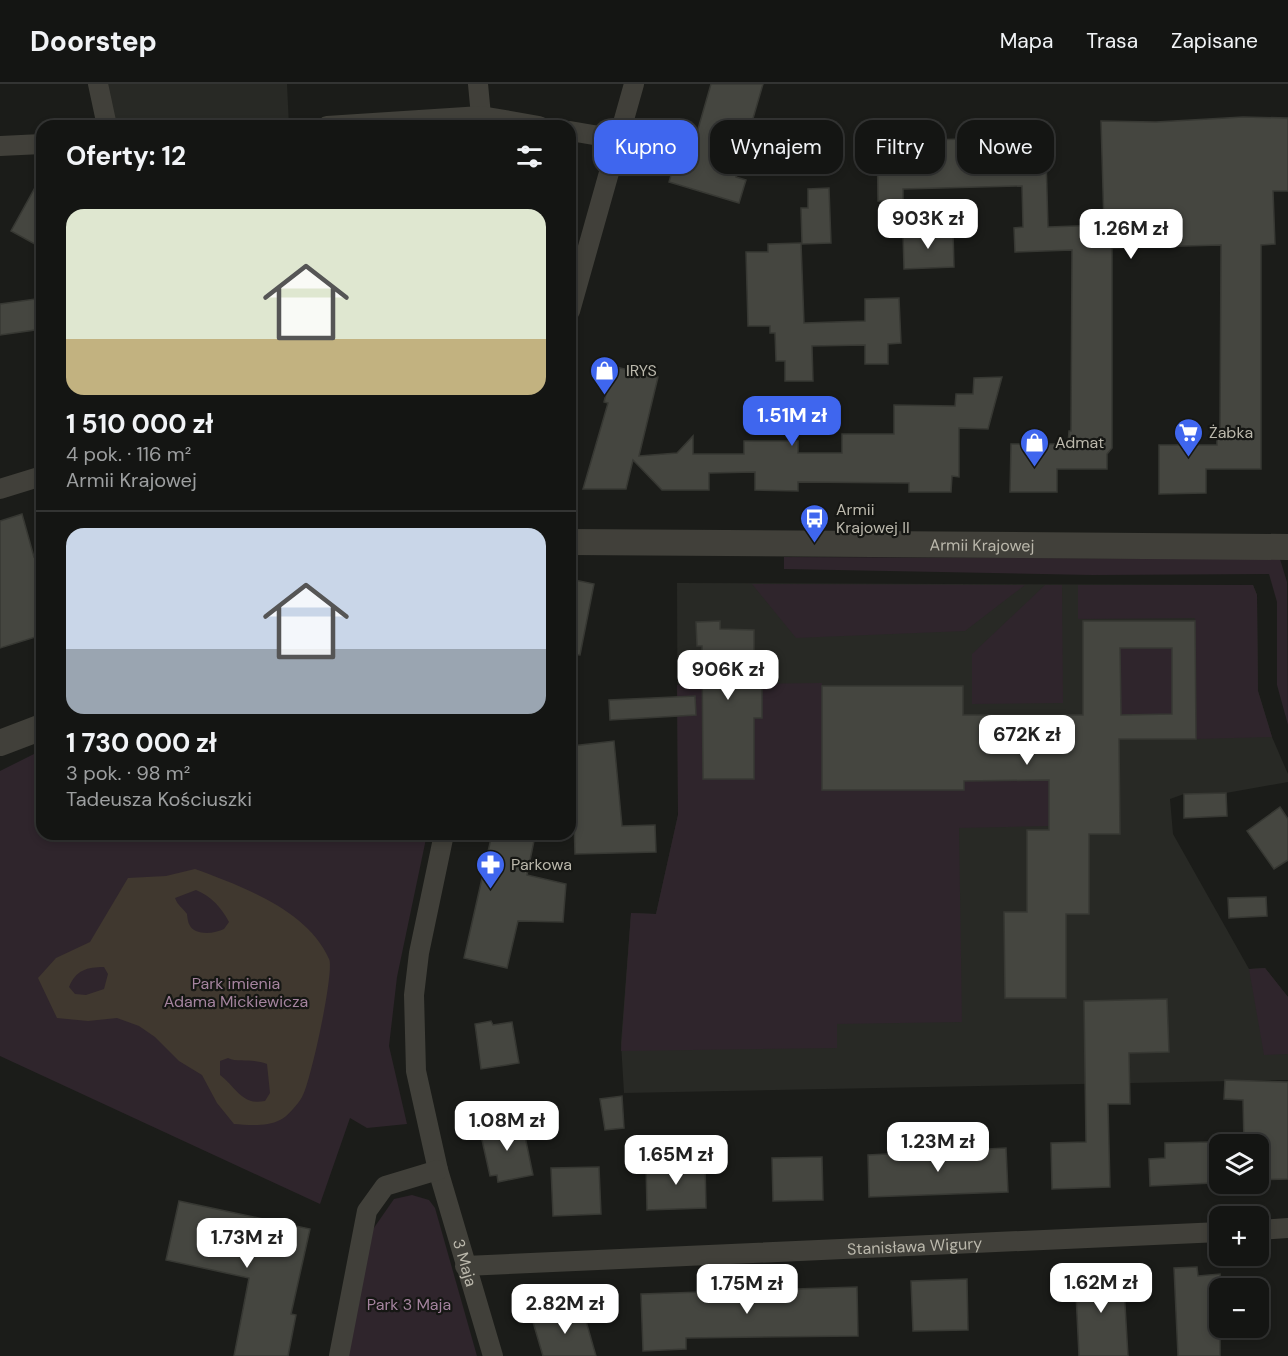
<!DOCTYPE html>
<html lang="pl">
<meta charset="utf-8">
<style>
body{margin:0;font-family:"DM Sans",sans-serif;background:#212221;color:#f1f3f6;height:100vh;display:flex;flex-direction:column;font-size:22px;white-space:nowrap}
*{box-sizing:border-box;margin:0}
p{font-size:20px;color:#9d9fa0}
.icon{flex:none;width:33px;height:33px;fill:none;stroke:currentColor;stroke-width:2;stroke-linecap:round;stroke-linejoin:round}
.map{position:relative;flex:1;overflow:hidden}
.panel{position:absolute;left:36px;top:36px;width:540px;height:720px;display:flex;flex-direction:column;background:#141513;border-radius:18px;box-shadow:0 3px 9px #0003,0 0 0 2px #333433}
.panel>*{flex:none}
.top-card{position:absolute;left:594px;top:36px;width:570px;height:54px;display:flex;gap:12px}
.buttons{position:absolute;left:1209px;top:1050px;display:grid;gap:12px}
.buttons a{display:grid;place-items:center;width:60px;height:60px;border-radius:12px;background:#141513;box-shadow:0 3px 9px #0003,0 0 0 2px #333433;font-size:30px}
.price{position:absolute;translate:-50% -51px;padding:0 14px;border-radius:12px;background:#fff;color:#222;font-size:20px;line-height:39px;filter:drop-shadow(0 2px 3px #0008)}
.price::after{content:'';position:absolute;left:50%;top:36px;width:18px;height:14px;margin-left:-9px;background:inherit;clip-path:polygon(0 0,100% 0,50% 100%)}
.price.on{background:#3f66ee;color:#fff}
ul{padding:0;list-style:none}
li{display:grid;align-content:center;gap:12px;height:318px;padding:0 30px}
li+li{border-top:2px solid #333433}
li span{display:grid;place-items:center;height:186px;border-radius:18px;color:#555}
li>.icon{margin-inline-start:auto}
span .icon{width:108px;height:108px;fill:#fffc;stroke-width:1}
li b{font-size:26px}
h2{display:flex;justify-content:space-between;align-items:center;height:72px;padding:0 30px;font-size:26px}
.chip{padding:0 21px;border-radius:18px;background:#141513;box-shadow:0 3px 9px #0003,0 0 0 2px #333433;font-size:21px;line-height:54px}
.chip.on{background:#3f66ee;color:#fff}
header{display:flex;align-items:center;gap:36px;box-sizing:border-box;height:84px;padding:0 30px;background:#141513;border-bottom:2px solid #333433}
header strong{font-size:28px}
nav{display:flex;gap:33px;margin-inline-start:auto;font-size:21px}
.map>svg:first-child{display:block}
.built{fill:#282925}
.green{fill:#2f252c}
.water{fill:#40382f;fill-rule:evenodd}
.building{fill:#454640;stroke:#373833;stroke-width:1.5;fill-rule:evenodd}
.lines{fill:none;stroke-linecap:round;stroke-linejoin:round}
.minor{stroke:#41403a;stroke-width:20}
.tertiary{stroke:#41403a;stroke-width:26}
.labels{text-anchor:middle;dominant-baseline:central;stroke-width:4.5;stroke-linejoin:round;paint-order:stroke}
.poi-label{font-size:16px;fill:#bbb8ac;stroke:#161714;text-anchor:start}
.street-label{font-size:16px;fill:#bbb8ac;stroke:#161714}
.park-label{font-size:16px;fill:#a5849f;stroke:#161714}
</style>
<header>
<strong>Doorstep</strong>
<nav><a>Mapa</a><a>Trasa</a><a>Zapisane</a></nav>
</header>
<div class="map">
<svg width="1288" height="1272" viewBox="0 0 1288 1272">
<rect width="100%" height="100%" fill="#1b1c19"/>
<!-- built -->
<g class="built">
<path d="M98 0H287L289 42H107Z"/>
<path d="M677 499 1253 501 1257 511 1258 607 1272 653 1288 690V698L1226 709 1184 710 1170 715 1173 750 1249 885 1265 884 1288 913V996L624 1009 621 959 631 829 656 830 678 731Z"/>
</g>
<!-- green -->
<g class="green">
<path d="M784 473 1280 475 1287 498 1288 641 1277 601V518L1269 490 1092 491 784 485Z"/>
<path d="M752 500H757L1025 501 965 547 796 554Z"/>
<path d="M1045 501H1062L1063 619 972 620V570Z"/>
<path d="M1078 501H1253L1257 511 1258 607 1272 653 1196 655 1195 534 1078 535Z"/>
<path d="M1120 564H1172V630H1121Z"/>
<path d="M822 599 823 706H964V697L1049 696V742L959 744 962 938 837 940V964L621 967 631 829 656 830 678 731 677 601Z"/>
<path d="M42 666V750H427L397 893 389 962 407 1040 367 1044 350 1034 320 1120 0 972V687Z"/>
<path d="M1265 884 1288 913V970L1264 971 1249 885Z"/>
<path d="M412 1111 429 1116 435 1124 477 1272H345L369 1151 394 1115Z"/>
</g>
<!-- water -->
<path class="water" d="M195 785C241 802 308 826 329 875 335 886 310 1001 302 1013 298 1020 287 1033 280 1036 267 1043 248 1041 234 1040L217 1019 202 991 179 977 155 953 139 942 117 934 88 937 57 934 38 894 56 874 90 858 128 794 166 792ZM196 806C212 813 221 823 229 838L224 845C214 850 194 852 189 840 188 838 187 831 187 830 182 823 178 822 175 814ZM104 883 108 890 104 905 86 911 75 910 69 903C76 886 87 883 104 883ZM228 974C239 979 251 974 267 980L270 1009 265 1017C242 1022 236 1003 220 991V977Z"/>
<!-- building -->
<g class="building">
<path d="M711 0H763L736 93 746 96 739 119 669 98 681 56 694 59Z"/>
<path d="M1243 33 1288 34V107H1273L1275 160 1261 161V385H1206V409L1159 410V361H1217V347H1220L1221 161 1112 164V364L1107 370V385H1057V408H1010L1011 360H1068L1069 347H1071L1072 166 1015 168 1014 144 1023 143 1022 102 903 105V117H878L877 43 921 42V48H927V56L1001 54 1000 40 1045 39 1048 143 1104 141 1101 37 1156 38Z"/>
<path d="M42 91V164L11 147Z"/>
<path d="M829 104 831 159 802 160 801 124H808V105Z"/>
<path d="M953 148 954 183 904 185 903 149Z"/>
<path d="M801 159 804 239 865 237V215L899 214 901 259 888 260V280H865V261L812 262 813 297H785V277H776L775 249H770V242H748L746 168H768V160Z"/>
<path d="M42 214V245L0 251V220Z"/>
<path d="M616 283 658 293 639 372 677 369 693 352V370H744V357H798V369H842V350H894V321L955 322 956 310H973L974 294 1002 293 988 345 959 344V393L952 392 951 408H909V399L798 398V407L755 406V388L709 389V406H662L633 376 626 405H583L608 319 604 318 609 298 613 299Z"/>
<path d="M22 430 34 473 42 471V551L0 564V437Z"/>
<path d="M570 495 594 500 580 571 570 570Z"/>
<path d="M720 537V545L754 546V602H762V634H754V695H703L702 562H697L696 538Z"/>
<path d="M1083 537H1195L1196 655H1119L1120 750H1089V830H1066V914H1005L1004 828H1027V746H1049V696L964 697V706H822V602H963V631H1083ZM1120 564H1172V630L1121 631Z"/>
<path d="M695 612 696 631 610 636 609 616Z"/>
<path d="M614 657 622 742 655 741 656 768 575 770 572 662Z"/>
<path d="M1226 709 1227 732 1184 734V710Z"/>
<path d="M1280 723 1288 735V776L1274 785 1247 747Z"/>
<path d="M492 750H528L526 756 534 757 527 791 566 800 563 838 518 837 507 884 464 874Z"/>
<path d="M1266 813 1267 832 1229 834 1228 814Z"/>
<path d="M1167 915 1169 968 1129 969 1130 1020H1108L1110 1103 1052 1105 1051 1059 1086 1058 1084 917Z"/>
<path d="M491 937 493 941 512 938 519 979 481 985 475 940Z"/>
<path d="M1225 996 1288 998V1095L1258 1096V1060H1244L1243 1016 1224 1015Z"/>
<path d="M622 1012 624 1044 605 1046 600 1015Z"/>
<path d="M522 1038 533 1091 498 1098 497 1091 490 1092 480 1047Z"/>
<path d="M1211 1058 1213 1099 1150 1102 1149 1075 1165 1074V1059Z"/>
<path d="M1006 1064 1008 1108 869 1113 868 1071Z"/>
<path d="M822 1073 823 1116 773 1117 772 1074Z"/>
<path d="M705 1078 706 1124 647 1126 646 1079Z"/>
<path d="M599 1083 601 1130 553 1132 551 1084Z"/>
<path d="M179 1117 310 1145 291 1230 296 1231 288 1272H234L249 1194 166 1176Z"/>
<path d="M1197 1183 1198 1192 1220 1190V1272H1178L1174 1184Z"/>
<path d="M1123 1187 1128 1272H1079L1075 1189Z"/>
<path d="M967 1195 968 1246 913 1247 911 1197Z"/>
<path d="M857 1203 858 1252 686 1254V1265L643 1267 641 1210Z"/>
<path d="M582 1223 596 1272H543L533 1238Z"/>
</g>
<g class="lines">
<!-- minor -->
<g class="minor">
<path d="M98 0 107 42"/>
<path d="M478 0 481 32"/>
<path d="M327 42 481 32 539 42"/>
<path d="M570 47 617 55"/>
<path d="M0 62 42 60"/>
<path d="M570 227 634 0"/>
<path d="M0 405 42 392"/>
<path id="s1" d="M444 750 419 869 414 911 416 987 438 1086 493 1272"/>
<path d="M1258 1146 1288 1144"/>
<path id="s2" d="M465 1182 1220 1148"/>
<path d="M339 1272 367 1127 385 1102 438 1086"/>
</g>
<!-- tertiary -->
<g class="tertiary">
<path id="s3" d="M570 458 1288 463"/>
<path d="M0 659 42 643"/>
</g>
</g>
<!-- icons -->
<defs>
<symbol id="shop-pin" viewBox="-11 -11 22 30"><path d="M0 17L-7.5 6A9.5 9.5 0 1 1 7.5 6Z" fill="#3f66ee" stroke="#161714"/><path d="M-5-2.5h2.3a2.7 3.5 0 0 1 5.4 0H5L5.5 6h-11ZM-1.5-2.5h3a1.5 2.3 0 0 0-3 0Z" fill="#fff"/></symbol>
<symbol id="supermarket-pin" viewBox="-11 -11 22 30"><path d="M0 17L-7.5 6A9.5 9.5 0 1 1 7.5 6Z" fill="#3f66ee" stroke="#161714"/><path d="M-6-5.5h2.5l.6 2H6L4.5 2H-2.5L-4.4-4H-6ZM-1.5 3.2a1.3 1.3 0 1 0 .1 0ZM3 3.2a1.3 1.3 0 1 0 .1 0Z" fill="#fff"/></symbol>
<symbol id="bus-pin" viewBox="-11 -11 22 30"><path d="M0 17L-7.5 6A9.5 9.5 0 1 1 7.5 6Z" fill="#3f66ee" stroke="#161714"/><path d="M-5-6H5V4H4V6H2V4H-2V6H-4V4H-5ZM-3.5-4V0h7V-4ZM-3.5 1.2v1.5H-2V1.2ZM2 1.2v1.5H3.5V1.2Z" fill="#fff"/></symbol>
<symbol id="pharmacy-pin" viewBox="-11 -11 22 30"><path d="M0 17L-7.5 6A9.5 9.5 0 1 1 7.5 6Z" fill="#3f66ee" stroke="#161714"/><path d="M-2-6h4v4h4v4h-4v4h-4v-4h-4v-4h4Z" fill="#fff"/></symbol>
</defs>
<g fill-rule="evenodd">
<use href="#shop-pin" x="588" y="270" width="33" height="45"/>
<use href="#supermarket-pin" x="1172" y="332" width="33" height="45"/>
<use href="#shop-pin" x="1018" y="342" width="33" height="45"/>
<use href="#bus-pin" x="798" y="418" width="33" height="45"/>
<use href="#pharmacy-pin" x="474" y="764" width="33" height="45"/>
</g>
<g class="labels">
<!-- poi labels -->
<g class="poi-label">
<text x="626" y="286">IRYS</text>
<text x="1209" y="348">Żabka</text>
<text x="1055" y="358">Admat</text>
<text x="836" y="425">Armii<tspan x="836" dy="18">Krajowej II</tspan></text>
<text x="511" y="780">Parkowa</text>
</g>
<!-- street labels -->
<g class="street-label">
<text stroke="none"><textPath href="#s3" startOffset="412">Armii Krajowej</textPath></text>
<text stroke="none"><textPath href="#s2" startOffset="450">Stanisława Wigury</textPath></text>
<text stroke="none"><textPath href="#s1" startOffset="438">3 Maja</textPath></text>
</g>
<!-- park labels -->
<g class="park-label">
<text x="236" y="899">Park imienia<tspan x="236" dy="18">Adama Mickiewicza</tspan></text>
<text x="409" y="1220">Park 3 Maja</text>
</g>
</g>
</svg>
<div class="buttons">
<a><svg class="icon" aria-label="layers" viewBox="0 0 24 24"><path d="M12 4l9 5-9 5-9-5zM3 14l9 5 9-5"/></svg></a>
<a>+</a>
<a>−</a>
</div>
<b class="price" style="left:928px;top:166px">903K zł</b>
<b class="price" style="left:1131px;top:176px">1.26M zł</b>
<b class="price on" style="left:792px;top:363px">1.51M zł</b>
<b class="price" style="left:728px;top:617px">906K zł</b>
<b class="price" style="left:1027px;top:682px">672K zł</b>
<b class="price" style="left:507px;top:1068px">1.08M zł</b>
<b class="price" style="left:938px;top:1089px">1.23M zł</b>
<b class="price" style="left:676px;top:1102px">1.65M zł</b>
<b class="price" style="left:247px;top:1185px">1.73M zł</b>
<b class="price" style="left:1101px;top:1230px">1.62M zł</b>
<b class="price" style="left:747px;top:1231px">1.75M zł</b>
<b class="price" style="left:565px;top:1251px">2.82M zł</b>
<div class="top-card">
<a class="chip on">Kupno</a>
<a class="chip">Wynajem</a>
<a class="chip">Filtry</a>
<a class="chip">Nowe</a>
</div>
<section class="panel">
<h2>Oferty: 12<svg class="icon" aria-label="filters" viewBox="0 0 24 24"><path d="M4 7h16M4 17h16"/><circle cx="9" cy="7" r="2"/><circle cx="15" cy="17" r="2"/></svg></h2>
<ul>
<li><span style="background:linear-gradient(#dfe7d0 70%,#c2b280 0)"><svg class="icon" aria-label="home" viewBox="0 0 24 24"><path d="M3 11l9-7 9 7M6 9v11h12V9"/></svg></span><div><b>1 510 000 zł</b><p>4 pok. · 116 m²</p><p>Armii Krajowej</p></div></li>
<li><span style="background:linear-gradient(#c9d6e8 65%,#9aa5b1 0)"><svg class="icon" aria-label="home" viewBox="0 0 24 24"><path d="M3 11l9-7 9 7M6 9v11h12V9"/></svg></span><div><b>1 730 000 zł</b><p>3 pok. · 98 m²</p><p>Tadeusza Kościuszki</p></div></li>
</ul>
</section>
</div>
